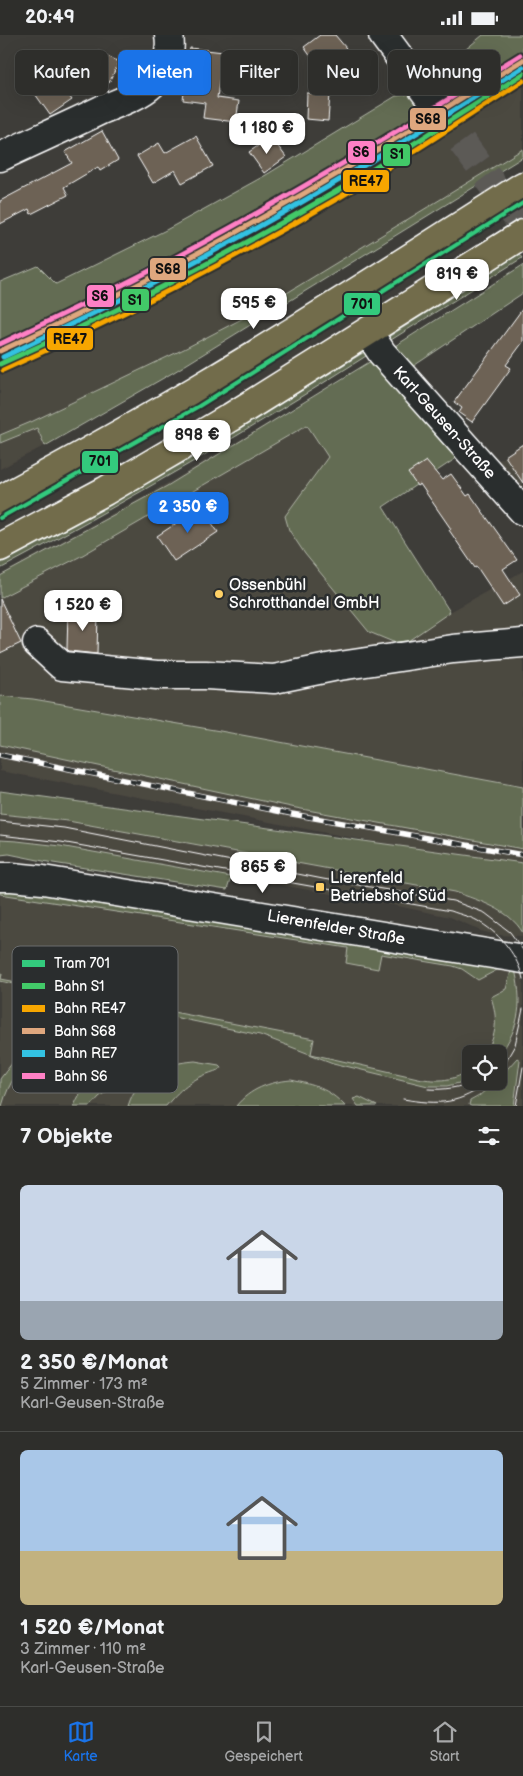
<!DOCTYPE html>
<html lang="de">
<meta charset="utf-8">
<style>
body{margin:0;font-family:"Balsamiq Sans",sans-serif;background:#3a3a37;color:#f1f3f6;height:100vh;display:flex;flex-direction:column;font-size:19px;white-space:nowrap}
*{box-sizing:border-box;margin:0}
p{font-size:16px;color:#a7a8a9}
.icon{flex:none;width:28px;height:28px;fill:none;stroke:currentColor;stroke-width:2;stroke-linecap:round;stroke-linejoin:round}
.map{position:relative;height:1071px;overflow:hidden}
.side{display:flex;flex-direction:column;background:#2e2e2b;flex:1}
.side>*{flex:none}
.top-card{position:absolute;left:15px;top:15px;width:494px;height:45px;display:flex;gap:10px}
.tools{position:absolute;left:462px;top:1010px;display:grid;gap:10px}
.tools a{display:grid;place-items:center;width:45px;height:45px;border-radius:8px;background:#2e2e2b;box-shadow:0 5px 20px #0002,0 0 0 1px #494a47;font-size:25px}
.price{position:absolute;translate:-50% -42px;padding:0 11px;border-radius:10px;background:#fff;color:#222;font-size:16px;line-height:32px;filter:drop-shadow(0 1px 2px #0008)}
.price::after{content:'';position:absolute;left:50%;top:30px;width:15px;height:11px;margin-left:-8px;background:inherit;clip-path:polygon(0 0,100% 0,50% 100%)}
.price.selected{background:#1a73e8;color:#fff}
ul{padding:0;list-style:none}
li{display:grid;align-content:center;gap:10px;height:265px;padding:0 20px}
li+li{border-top:1px solid #494a47}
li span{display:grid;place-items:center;height:155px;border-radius:8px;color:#555}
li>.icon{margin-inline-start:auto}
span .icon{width:90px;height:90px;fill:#fffc;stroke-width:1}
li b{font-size:21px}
h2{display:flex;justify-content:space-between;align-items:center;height:60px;padding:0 20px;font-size:21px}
.chip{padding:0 18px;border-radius:8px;background:#2e2e2b;box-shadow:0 5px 20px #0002,0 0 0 1px #494a47;font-size:18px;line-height:45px}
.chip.selected{background:#1a73e8;color:#fff}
.status{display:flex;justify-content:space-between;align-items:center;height:35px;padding:0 25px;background:#2e2e2b;direction:ltr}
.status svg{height:14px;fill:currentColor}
.tab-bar{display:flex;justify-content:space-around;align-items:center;height:70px;border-top:1px solid #494a47;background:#2e2e2b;font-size:14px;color:#a7a8a9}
.tab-bar a{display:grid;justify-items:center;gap:2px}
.tab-bar .selected{color:#1a73e8}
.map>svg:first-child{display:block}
.built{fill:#4c4841;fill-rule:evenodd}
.green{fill:#636c52;stroke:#b1b6a8}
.building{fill:#6d6254;stroke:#fff}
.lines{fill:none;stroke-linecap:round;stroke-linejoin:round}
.minor-tunnel{stroke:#5b5a57;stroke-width:28;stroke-dasharray:28 14;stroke-linecap:butt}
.minor-casing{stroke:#fff;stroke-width:31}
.major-casing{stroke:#fff;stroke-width:31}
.minor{stroke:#2a2d2e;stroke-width:28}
.major{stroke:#726c4b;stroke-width:28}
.tram{stroke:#fff;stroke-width:1}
.rail-casing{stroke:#fff;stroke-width:5.5}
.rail{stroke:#2a2d2e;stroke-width:4;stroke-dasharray:11;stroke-linecap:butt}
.rail-1-casing{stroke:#2a2d2e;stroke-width:9}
.rail-2-casing{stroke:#2a2d2e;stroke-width:9}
.rail-3-casing{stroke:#2a2d2e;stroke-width:9}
.rail-4-casing{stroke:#2a2d2e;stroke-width:9}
.rail-5-casing{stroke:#2a2d2e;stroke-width:9}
.rail-1{stroke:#42c968;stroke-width:5}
.rail-2{stroke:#f7a600;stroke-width:5}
.rail-3{stroke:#dfa77e;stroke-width:5}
.rail-4{stroke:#33c2e2;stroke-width:5}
.rail-5{stroke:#ff80c5;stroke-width:5}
.tram-1-casing{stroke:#2a2d2e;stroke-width:8}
.tram-1{stroke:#33ca7d;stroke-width:4}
.poi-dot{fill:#ffd166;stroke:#2a2d2e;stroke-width:2}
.labels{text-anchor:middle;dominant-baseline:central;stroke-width:5;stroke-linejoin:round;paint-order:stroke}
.street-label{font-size:16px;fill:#fff;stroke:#2a2d2e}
.poi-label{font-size:16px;fill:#fff;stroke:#2a2d2e;text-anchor:start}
.key{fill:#2a2d2e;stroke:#6a6c6d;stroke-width:1}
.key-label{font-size:14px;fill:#fff}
.line-badge{stroke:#2a2d2e;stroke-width:2}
.pale-badge-label{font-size:14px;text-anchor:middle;font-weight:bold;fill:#111}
</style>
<div class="status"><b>20:49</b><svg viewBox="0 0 49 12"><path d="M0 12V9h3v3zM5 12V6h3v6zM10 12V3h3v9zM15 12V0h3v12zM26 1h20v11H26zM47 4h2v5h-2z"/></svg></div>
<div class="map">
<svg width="523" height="1071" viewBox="0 0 523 1071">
<rect width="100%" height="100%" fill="#3e3d39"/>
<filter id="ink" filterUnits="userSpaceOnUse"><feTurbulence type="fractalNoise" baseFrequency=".02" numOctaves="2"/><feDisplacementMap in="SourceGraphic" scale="10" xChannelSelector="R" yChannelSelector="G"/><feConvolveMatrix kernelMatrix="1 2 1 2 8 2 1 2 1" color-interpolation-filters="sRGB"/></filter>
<g filter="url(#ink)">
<!-- built -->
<g class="built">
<path d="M483 0H523V115L259 275 184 314 31 387 0 400V275L55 249 166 195 266 140 396 61 446 64 442 34Z"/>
<path d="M283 379 308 388 381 472 450 577 523 536V752L33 664 0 661V540L177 443Z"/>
<path d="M37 393 44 411 0 434V408Z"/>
<path d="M523 408V472L495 428Z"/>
<path d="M0 686 523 791V835L0 736Z"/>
<path d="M0 779 68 786 455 857 489 869 507 881 519 891 523 898V901L497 900 481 896 471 891 450 882 393 870 60 811 17 806 0 805Z"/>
<path d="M0 847 523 934V1071H0ZM471 1019H499V1046H471Z"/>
</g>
<!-- green -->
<g class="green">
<path d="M483 0H523V16L446 64 442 34Z"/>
<path d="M412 59 428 75 200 207 146 233 90 263 0 307V247L38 231 56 249 166 195 266 140 396 61Z"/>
<path d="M523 114V122L174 337 45 411 37 393 0 408V400L31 387 184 314 259 275Z"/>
<path d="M519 219 522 223 383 310 382 306Z"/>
<path d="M523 230V258L406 336 461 420 383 472 450 577 408 606 393 607 369 597 305 519 289 495 285 481 328 422 307 390 81 521 0 563V541L167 451 376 323Z"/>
<path d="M371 313 374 316C252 394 128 466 0 534V528L183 428Z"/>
<path d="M0 661 33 664 220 696 523 752V814L296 773 0 710Z"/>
<path d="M0 756 523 828V898C509 874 480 866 455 857L68 786 0 779Z"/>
<path d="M0 805 17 806 60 811 231 842 227 855 53 828 9 819 0 820Z"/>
<path d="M0 850 514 930C523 967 521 990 499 1021V1019H485C497 1000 498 983 491 962L506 954 511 936 497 935 478 945 462 934 453 931 381 919 378 934 346 928 348 913 0 859Z"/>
<path d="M0 937 2 938 1 944 314 1004 311 1019 418 1043C437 1047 455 1046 471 1034V1042L459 1048 447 1051H428L333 1028 260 1000 0 946Z"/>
<path d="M91 986C97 986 100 987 104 993L102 998C53 1000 16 1021 2 1071H0V1044L20 1018 42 1000 68 990Z"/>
<path d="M155 1017 157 1023 136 1034 99 1062 91 1071H74C88 1036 119 1021 155 1017Z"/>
<path d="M517 1023 520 1025 514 1071H471L469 1070 470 1066 479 1061 496 1046H499V1043Z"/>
<path d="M195 1026 219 1030 221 1032 219 1035C195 1042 182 1051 166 1071H128C139 1037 162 1029 195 1026Z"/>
<path d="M291 1045C314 1050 328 1053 345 1071H236C250 1054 269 1047 291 1045Z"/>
<path d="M359 1062 377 1071H358L353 1064Z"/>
</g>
<!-- building -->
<g class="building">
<path d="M320 0H335L346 13 319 33 304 12Z"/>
<path d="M190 13 223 17 217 63 239 66 236 87 203 83 205 68 183 65Z"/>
<path d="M98 16 119 27 109 48 87 37Z"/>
<path d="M47 35 56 47 58 45 72 65 50 80 28 49Z"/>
<path d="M307 58 330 59 328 86 306 84Z"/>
<path d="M102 96 118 125 100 136 98 132 64 152 68 160 31 179 29 174 0 189V166L72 128 65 117Z"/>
<path d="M196 101 213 131 182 148 175 135 153 148 137 121 159 108 165 118Z"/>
<path d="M271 102 286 122 264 138 249 117Z"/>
<path d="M523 273V307L506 330 511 333 472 387 459 378 462 373 454 367Z"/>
<path d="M523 409V448L505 421Z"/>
<path d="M426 426 442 445 451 439 467 461 470 459 517 525 503 534 520 560 503 571 477 532 475 533 449 495 451 494 420 449 417 451 408 438Z"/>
<path d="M201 472 218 497 174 526 157 501Z"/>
<path d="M0 564 21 608 0 618Z"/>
<path d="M68 577 98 578 97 619 69 616 67 614Z"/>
</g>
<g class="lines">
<!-- minor-tunnel -->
<path class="minor-tunnel" d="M437 73 523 191"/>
<defs>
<g id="minor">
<path d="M383 0 437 73"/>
<path d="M0 122C34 106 68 91 101 75 118 68 139 61 152 49 166 36 172 18 169 0"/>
<path d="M368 297 382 318 523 476"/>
<path d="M37 608 62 631 157 640H206L274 644 333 632 453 614 523 608"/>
<path d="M0 842H12L43 845 523 924"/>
</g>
<g id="major">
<path d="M0 465C70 427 140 389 208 348 315 285 419 217 523 151"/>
<path d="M0 512 105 456 231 382 523 199"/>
</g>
</defs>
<!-- minor casing -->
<use href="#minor" class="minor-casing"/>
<!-- major casing -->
<use href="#major" class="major-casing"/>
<!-- minor -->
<use href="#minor" class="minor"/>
<!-- major -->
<use href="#major" class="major"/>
<!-- tram -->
<g class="tram">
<path d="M0 786 64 793 323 844 453 866 485 878 510 897 523 915"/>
<path d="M0 800 61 807 451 876C461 880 473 882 481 888 501 900 518 921 523 944"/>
<path d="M499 1038 515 1010 523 974"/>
<path d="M428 1054C445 1055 459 1053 474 1046"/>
<path d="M403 1064C440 1070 459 1070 490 1046"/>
<path d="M516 1071 523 1032"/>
</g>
<defs>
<path id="rail" d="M0 720 292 779 523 820"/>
</defs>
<!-- rail casing -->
<use href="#rail" class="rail-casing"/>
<!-- rail -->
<use href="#rail" class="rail"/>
<defs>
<path id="rail-1" d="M0 329C116 278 228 220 337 156 400 119 461 78 523 39"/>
<path id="rail-2" d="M3 335C118 283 231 226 340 162 402 125 462 85 523 46"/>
<path id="rail-3" d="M0 316C68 285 135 252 200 217 311 157 417 91 523 25"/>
<path id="rail-4" d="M3 322C70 290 137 258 203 222 312 164 418 98 523 32"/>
<path id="rail-5" d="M0 309C67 278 132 246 197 211 307 152 414 86 520 20"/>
</defs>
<!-- rail-1 casing -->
<use href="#rail-1" class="rail-1-casing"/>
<!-- rail-2 casing -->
<use href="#rail-2" class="rail-2-casing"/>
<!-- rail-3 casing -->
<use href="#rail-3" class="rail-3-casing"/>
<!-- rail-4 casing -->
<use href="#rail-4" class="rail-4-casing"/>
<!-- rail-5 casing -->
<use href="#rail-5" class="rail-5-casing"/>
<!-- rail-1 -->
<use href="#rail-1" class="rail-1"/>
<!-- rail-2 -->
<use href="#rail-2" class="rail-2"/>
<!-- rail-3 -->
<use href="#rail-3" class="rail-3"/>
<!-- rail-4 -->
<use href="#rail-4" class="rail-4"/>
<!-- rail-5 -->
<use href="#rail-5" class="rail-5"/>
<defs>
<path id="tram-1" d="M0 483 199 371 523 168"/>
</defs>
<!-- tram-1 casing -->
<use href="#tram-1" class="tram-1-casing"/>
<!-- tram-1 -->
<use href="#tram-1" class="tram-1"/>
</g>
</g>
<!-- markers -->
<g class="poi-dot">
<circle cx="219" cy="559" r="5"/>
<rect x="315" y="847" width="10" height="10" rx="2.5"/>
</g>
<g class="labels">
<!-- street labels -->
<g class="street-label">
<text transform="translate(444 388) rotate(48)">Karl-Geusen-Straße</text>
<text transform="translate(336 893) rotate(10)">Lierenfelder Straße</text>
</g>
<!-- poi labels -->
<g class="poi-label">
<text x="229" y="550">Ossenbühl<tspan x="229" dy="18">Schrotthandel GmbH</tspan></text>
<text x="330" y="843">Lierenfeld<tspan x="330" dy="18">Betriebshof Süd</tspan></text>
</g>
</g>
<!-- legend -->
<rect x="12" y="911" width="166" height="147" rx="8" class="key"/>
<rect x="22" y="925" width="23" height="7" fill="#33ca7d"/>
<rect x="22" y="948" width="23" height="6" fill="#42c968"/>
<rect x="22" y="970" width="23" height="7" fill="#f7a600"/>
<rect x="22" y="993" width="23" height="6" fill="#dfa77e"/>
<rect x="22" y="1015" width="23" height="7" fill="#33c2e2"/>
<rect x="22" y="1038" width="23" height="6" fill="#ff80c5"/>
<g class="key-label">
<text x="54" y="933">Tram 701</text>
<text x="54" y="956">Bahn S1</text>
<text x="54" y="978">Bahn RE47</text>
<text x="54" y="1001">Bahn S68</text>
<text x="54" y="1023">Bahn RE7</text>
<text x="54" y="1046">Bahn S6</text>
</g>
<g class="line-badge">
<rect x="409" y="72" width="38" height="24" rx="5" fill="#dfa77e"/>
<rect x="347" y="105" width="29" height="24" rx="5" fill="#ff80c5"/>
<rect x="382" y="108" width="29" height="24" rx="5" fill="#42c968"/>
<rect x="342" y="134" width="48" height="24" rx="5" fill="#f7a600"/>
<rect x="149" y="222" width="38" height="24" rx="5" fill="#dfa77e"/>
<rect x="86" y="249" width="29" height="24" rx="5" fill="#ff80c5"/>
<rect x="121" y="253" width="29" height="24" rx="5" fill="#42c968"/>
<rect x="343" y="257" width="38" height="24" rx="5" fill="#33ca7d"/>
<rect x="46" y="292" width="48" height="24" rx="5" fill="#f7a600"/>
<rect x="81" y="415" width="38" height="24" rx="5" fill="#33ca7d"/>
</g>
<g class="pale-badge-label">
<text x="428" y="89">S68</text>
<text x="361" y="122">S6</text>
<text x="397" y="124">S1</text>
<text x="366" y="151">RE47</text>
<text x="168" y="239">S68</text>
<text x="100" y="266">S6</text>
<text x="135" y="270">S1</text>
<text x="362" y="274">701</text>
<text x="70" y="309">RE47</text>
<text x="100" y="431">701</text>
</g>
</svg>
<div class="tools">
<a><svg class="icon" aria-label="locate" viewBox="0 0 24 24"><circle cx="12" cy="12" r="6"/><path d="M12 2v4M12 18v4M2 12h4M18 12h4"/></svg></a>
</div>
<b class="price" style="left:267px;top:120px">1 180 €</b>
<b class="price" style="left:457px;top:266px">819 €</b>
<b class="price" style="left:254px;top:295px">595 €</b>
<b class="price" style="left:197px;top:427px">898 €</b>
<b class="price selected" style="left:188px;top:499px">2 350 €</b>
<b class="price" style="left:83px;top:597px">1 520 €</b>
<b class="price" style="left:263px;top:859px">865 €</b>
<div class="top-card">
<a class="chip">Kaufen</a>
<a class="chip selected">Mieten</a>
<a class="chip">Filter</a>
<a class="chip">Neu</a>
<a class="chip">Wohnung</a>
</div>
</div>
<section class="side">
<h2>7 Objekte<svg class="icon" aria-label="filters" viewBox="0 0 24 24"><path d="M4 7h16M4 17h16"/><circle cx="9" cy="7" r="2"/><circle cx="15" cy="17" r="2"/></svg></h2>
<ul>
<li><span style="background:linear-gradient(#c9d6e8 75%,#9aa5b1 0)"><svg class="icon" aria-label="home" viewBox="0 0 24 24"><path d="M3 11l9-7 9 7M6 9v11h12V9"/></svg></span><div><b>2 350 €/Monat</b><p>5 Zimmer · 173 m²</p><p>Karl-Geusen-Straße</p></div></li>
<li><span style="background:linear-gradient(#a9c7e8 65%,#c2b280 0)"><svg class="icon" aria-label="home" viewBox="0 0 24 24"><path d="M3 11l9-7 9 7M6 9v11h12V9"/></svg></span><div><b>1 520 €/Monat</b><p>3 Zimmer · 110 m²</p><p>Karl-Geusen-Straße</p></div></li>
</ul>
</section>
<nav class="tab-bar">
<a class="selected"><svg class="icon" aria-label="map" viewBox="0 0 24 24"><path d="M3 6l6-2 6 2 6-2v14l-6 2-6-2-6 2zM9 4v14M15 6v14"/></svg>Karte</a>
<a><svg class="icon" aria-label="saved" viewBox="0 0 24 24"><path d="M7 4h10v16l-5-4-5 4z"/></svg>Gespeichert</a>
<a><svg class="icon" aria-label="home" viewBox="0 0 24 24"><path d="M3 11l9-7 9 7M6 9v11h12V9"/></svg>Start</a>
</nav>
